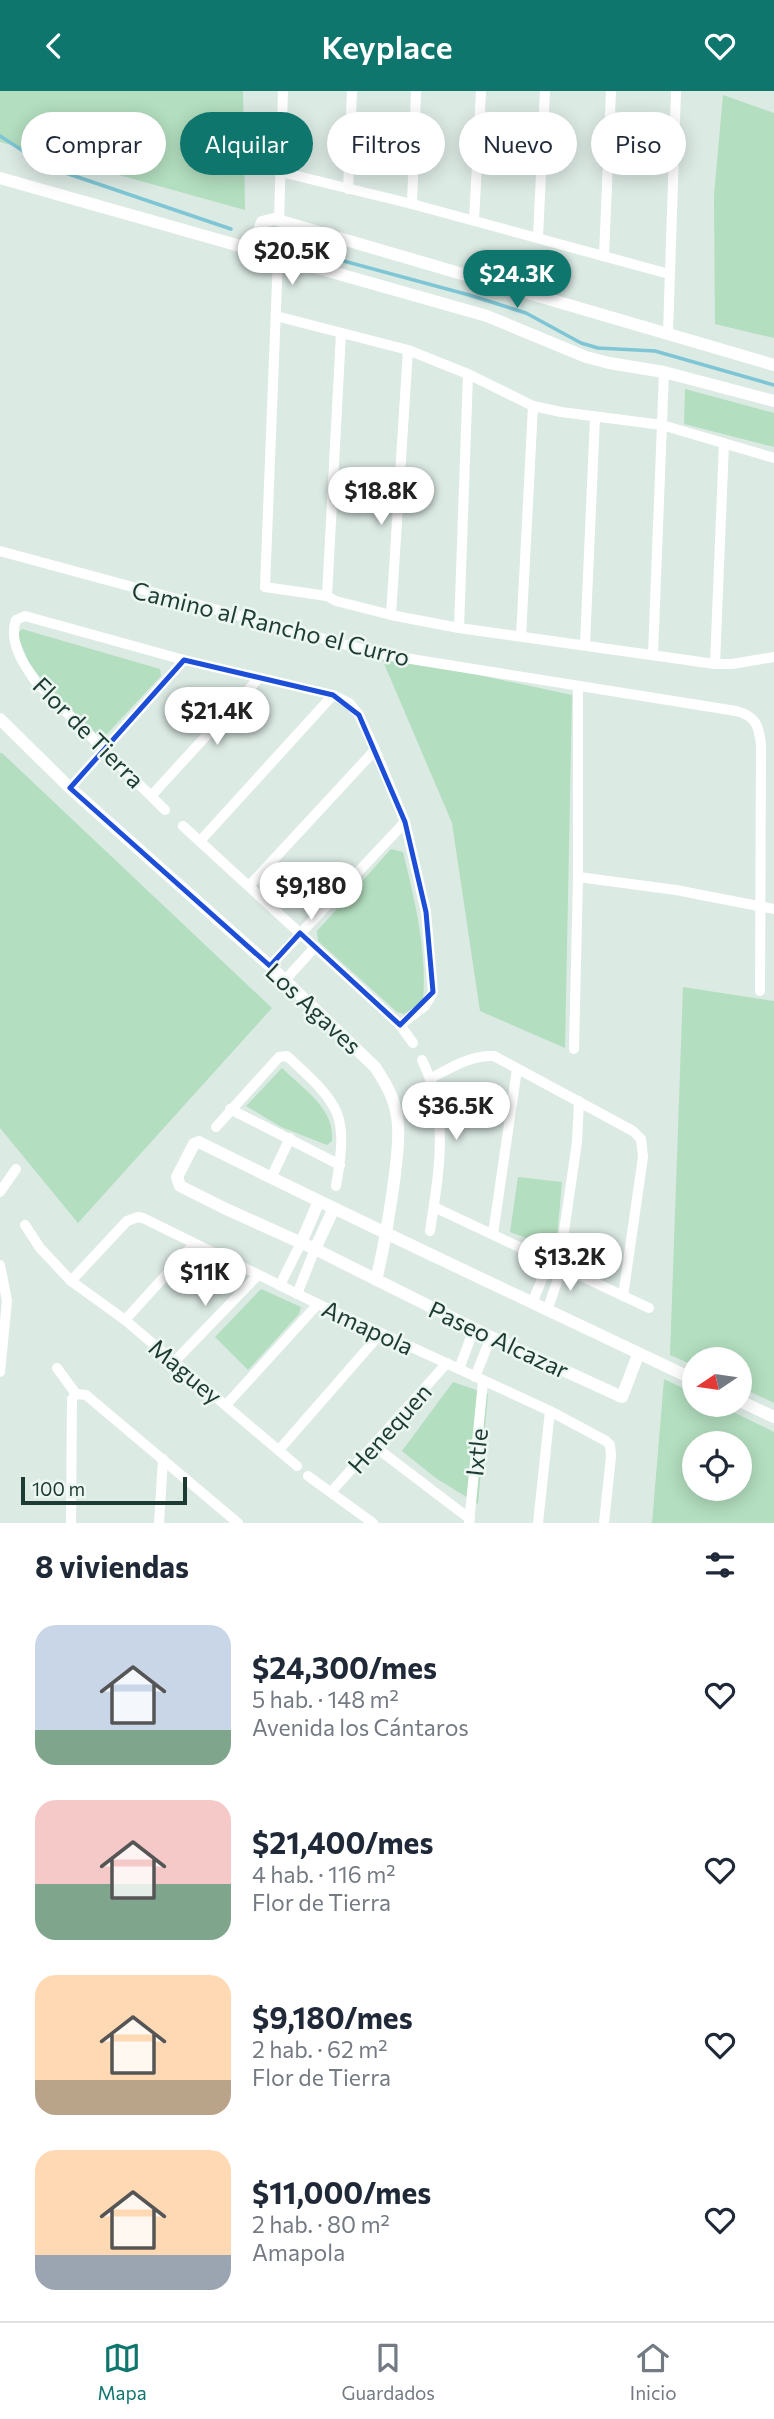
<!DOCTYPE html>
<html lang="es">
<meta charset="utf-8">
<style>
body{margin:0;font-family:Commissioner,sans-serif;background:#f2f2f3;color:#1f2937;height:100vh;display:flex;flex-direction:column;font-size:26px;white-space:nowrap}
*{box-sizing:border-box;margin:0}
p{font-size:23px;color:#747a83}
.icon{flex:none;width:38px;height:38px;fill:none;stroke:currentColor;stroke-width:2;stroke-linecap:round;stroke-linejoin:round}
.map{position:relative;height:1432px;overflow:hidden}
.side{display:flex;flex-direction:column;background:#fff;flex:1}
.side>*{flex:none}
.banner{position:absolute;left:21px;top:21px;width:733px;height:63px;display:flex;gap:14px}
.needle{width:46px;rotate:257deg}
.tools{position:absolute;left:682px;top:1256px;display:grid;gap:14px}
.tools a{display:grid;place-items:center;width:70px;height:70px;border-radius:50%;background:#fff;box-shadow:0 4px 18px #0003;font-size:35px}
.scale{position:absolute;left:21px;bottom:18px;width:166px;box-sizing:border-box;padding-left:7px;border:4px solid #1d3b33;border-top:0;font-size:19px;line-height:24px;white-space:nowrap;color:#1d3b33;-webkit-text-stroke:5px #edf7f2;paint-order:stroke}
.price{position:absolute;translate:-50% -60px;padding:0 16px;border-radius:24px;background:#fff;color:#222;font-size:23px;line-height:46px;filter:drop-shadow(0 2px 4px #0008)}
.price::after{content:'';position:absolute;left:50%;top:42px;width:21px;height:16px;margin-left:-10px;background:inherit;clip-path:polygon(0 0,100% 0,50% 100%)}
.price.active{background:#0f766e;color:#fff}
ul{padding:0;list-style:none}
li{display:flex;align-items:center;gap:21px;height:175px;padding:0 35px}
li span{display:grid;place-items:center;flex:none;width:196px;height:140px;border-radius:21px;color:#555}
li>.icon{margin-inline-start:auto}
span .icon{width:84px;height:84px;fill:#fffc;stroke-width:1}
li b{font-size:30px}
h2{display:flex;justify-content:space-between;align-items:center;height:84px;padding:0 35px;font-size:30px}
.tag{padding:0 24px;border-radius:32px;background:#fff;box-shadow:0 4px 18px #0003;font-size:24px;line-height:63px}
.tag.active{background:#0f766e;color:#fff}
header{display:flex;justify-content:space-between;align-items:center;height:91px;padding:0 35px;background:#0f766e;color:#fff;font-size:32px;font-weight:600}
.tab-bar{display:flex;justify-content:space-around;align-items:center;height:98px;border-top:2px solid #e0e1e3;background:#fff;font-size:19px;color:#747a83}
.tab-bar a{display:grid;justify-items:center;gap:4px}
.tab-bar .active{color:#0f766e}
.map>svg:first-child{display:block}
.green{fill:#b3debf;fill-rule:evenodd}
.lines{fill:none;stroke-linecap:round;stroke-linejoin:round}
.stream{stroke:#7ec6d5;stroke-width:3.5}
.minor{stroke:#fff;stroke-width:10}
.tertiary{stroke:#fff;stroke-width:12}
.marked{fill:none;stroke:#1d4ed8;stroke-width:5;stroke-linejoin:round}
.labels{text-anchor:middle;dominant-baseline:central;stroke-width:5;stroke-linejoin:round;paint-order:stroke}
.street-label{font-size:24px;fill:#1d3b33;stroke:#edf7f2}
</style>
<header><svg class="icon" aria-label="back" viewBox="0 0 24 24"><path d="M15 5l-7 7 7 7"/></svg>Keyplace<svg class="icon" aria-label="heart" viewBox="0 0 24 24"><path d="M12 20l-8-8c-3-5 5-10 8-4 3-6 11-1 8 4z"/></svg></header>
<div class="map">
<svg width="774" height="1432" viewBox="0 0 774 1432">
<rect width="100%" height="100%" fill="#dceae4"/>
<!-- green -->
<g class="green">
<path d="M0 0H243L245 119 0 51Z"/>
<path d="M723 4 774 22V247L715 233 714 104Z"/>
<path d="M685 298 774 322V356L684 333Z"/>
<path d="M22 538 160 578 161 585 105 645 97 643 50 599 29 572 17 543Z"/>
<path d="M380 563 572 604 565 957 480 920 452 732Z"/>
<path d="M0 662H2L272 917 78 1132 0 1037Z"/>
<path d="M391 758 403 761C415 810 427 859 423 910L404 923 397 921 318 850 317 840Z"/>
<path d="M683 896 774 910V1312L740 1296V1269H695V1275L670 1264Z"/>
<path d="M282 977C303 998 335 1017 332 1050L327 1054 281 1036 246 1015Z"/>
<path d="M518 1086 562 1091 556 1158 510 1141Z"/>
<path d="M261 1198 301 1216 299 1223 248 1279 215 1246Z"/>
<path d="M664 1288 695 1303V1314H719L774 1341V1432H652ZM695 1353H740V1398H695Z"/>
<path d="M453 1291 488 1303 478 1413 437 1388 402 1360Z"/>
</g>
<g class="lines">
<!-- stream -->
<g class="stream">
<path d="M0 45 48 76 231 138"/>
<path d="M270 150 469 204 526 222 581 252 598 257 655 260 774 294"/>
</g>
<!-- minor -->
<g class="minor">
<path d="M281 81 412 113 669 183"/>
<path d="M348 98 352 0"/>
<path d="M412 113 416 0"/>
<path d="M279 129 283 0"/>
<path d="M474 129 481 0"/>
<path d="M538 146 545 0"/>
<path d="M604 165 611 0"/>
<path d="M278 166 265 496 327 505"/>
<path d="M276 225 408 259 468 283 533 315 561 321 662 334 774 367"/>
<path d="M341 242 327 505 336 510 391 524"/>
<path d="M668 242 676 0"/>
<path d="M408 259 391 524 459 537"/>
<path d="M468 283 459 537 715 573H732L774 566"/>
<path d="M0 460 380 563 736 620C756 625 759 635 761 654L760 900"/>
<path d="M521 546 533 315"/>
<path d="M585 553 595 326"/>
<path d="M653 564 664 281"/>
<path d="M715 573 724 352"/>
<path d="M70 697 184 569"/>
<path d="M152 704 259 587"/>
<path d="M165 719 36 591C24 574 8 551 16 529L25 525 184 569 333 604 349 612 359 624 375 659 405 731 426 821 433 901 425 915 400 934"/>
<path d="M183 735 400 934 413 952"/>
<path d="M201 749 333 604"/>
<path d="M578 786 676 799 774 818"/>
<path d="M250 794 375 659"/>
<path d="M270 875 405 731"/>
<path d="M285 889 315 856"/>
<path d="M574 958 578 786V595"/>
<path d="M422 969C450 1026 439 1079 430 1140"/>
<path d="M431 987C451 977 470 964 494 965L633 1040 641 1048 643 1066 623 1205"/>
<path d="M230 1018 340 1074"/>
<path d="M216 1036 279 966 287 965C340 1014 349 1021 336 1095"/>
<path d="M271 1087 290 1047"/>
<path d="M0 1101 16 1078"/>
<path d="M434 1116 649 1217"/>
<path d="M25 1134 40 1157 71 1190 125 1229 297 1375"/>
<path d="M493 1143 517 978"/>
<path d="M0 1174 7 1210 0 1281"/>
<path d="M71 1190 127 1130 138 1126 143 1127 318 1213 550 1320 606 1350 610 1354 611 1365 604 1432"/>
<path d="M280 1194 301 1152"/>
<path d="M297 1203 315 1158"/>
<path d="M533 1210 549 1171 552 1168"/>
<path d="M548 1217 562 1176 561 1161 577 1051 579 1010"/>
<path d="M125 1229 194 1153"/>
<path d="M174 1271 258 1184"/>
<path d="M57 1277 76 1303 86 1304 238 1432"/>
<path d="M459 1278 474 1238"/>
<path d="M475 1286 491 1246"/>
<path d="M226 1314 318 1213"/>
<path d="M374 1355 470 1428"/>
<path d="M279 1359 381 1242"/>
<path d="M308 1385 373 1432"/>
<path d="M331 1401 447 1272"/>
<path d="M71 1432 72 1308 76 1303"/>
<path d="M159 1432 163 1368"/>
<path d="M469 1432 483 1291"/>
<path d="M538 1432 550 1320"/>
</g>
<!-- tertiary -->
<g class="tertiary">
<path d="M0 87 487 225 586 266 609 272 664 281 774 310"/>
<path d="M252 159 262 131 274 128 774 274"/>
<path d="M0 628 70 697 270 875 375 976C385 991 394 1006 397 1025 400 1044 397 1064 395 1083 390 1120 385 1154 376 1189"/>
<path d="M301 1152 319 1110"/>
<path d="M315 1158 334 1117"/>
<path d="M638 1264 622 1306 491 1246 315 1158 226 1118 180 1095 177 1086 194 1053 199 1051C363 1133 530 1210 695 1289"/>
<path d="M740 1310 774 1326"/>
</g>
</g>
<!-- marked area -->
<path class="marked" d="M184 569 333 604 359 624 405 731 426 821 433 901 400 934 300 842 270 875 70 697Z"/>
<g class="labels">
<!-- street labels -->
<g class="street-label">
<text transform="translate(271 532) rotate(14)">Camino al Rancho el Curro</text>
<text transform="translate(89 641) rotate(45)">Flor de Tierra</text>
<text transform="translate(314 917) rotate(43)">Los Agaves</text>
<text transform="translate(368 1236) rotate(25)">Amapola</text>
<text transform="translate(499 1248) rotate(25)">Paseo Alcazar</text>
<text transform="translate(186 1280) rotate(40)">Maguey</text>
<text transform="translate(389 1337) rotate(-48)">Henequen</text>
<text transform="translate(476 1361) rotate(-84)">Ixtle</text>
</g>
</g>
</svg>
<div class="tools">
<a><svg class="needle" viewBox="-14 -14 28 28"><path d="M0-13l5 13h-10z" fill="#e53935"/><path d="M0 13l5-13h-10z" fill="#747a83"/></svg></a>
<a><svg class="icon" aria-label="locate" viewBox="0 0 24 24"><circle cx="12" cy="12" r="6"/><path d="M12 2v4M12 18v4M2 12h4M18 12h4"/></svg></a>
</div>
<div class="scale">100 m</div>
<b class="price" style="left:292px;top:196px">$20.5K</b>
<b class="price active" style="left:517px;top:219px">$24.3K</b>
<b class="price" style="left:381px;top:436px">$18.8K</b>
<b class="price" style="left:217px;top:656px">$21.4K</b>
<b class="price" style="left:311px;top:831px">$9,180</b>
<b class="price" style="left:456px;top:1051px">$36.5K</b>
<b class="price" style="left:570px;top:1202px">$13.2K</b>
<b class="price" style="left:205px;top:1217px">$11K</b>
<div class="banner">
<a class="tag">Comprar</a>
<a class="tag active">Alquilar</a>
<a class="tag">Filtros</a>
<a class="tag">Nuevo</a>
<a class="tag">Piso</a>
</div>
</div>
<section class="side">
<h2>8 viviendas<svg class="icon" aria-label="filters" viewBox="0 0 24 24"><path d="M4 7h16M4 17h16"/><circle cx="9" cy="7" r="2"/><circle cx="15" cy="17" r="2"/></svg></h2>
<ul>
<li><span style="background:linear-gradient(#c9d6e8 75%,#7fa58c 0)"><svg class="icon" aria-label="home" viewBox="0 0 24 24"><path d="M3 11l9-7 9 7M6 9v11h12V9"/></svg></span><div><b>$24,300/mes</b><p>5 hab. · 148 m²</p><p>Avenida los Cántaros</p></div><svg class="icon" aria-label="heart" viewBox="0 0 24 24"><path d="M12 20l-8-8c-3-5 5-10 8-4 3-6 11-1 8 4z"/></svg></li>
<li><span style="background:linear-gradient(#f6c9c9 60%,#7fa58c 0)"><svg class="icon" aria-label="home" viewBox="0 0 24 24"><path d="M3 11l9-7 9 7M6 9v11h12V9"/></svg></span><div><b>$21,400/mes</b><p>4 hab. · 116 m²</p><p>Flor de Tierra</p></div><svg class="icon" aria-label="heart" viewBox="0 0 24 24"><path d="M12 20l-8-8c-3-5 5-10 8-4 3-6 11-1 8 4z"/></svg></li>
<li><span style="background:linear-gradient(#ffd9b3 75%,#b9a48a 0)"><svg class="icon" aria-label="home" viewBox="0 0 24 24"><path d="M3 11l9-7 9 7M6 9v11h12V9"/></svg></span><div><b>$9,180/mes</b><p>2 hab. · 62 m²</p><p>Flor de Tierra</p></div><svg class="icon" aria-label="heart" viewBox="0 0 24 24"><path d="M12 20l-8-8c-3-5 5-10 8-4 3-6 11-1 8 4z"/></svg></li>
<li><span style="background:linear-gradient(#ffd9b3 75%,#9aa5b1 0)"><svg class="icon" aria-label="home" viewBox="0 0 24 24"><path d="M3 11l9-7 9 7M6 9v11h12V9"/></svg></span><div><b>$11,000/mes</b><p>2 hab. · 80 m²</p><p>Amapola</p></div><svg class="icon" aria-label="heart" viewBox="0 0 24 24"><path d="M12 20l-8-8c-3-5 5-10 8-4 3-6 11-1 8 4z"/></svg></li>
</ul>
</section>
<nav class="tab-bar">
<a class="active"><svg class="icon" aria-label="map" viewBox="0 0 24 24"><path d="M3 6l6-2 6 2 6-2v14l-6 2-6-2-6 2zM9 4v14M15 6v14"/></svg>Mapa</a>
<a><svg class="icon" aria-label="saved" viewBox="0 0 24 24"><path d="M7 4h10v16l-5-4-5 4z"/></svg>Guardados</a>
<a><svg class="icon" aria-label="home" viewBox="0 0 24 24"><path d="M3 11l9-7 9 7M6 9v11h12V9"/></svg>Inicio</a>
</nav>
